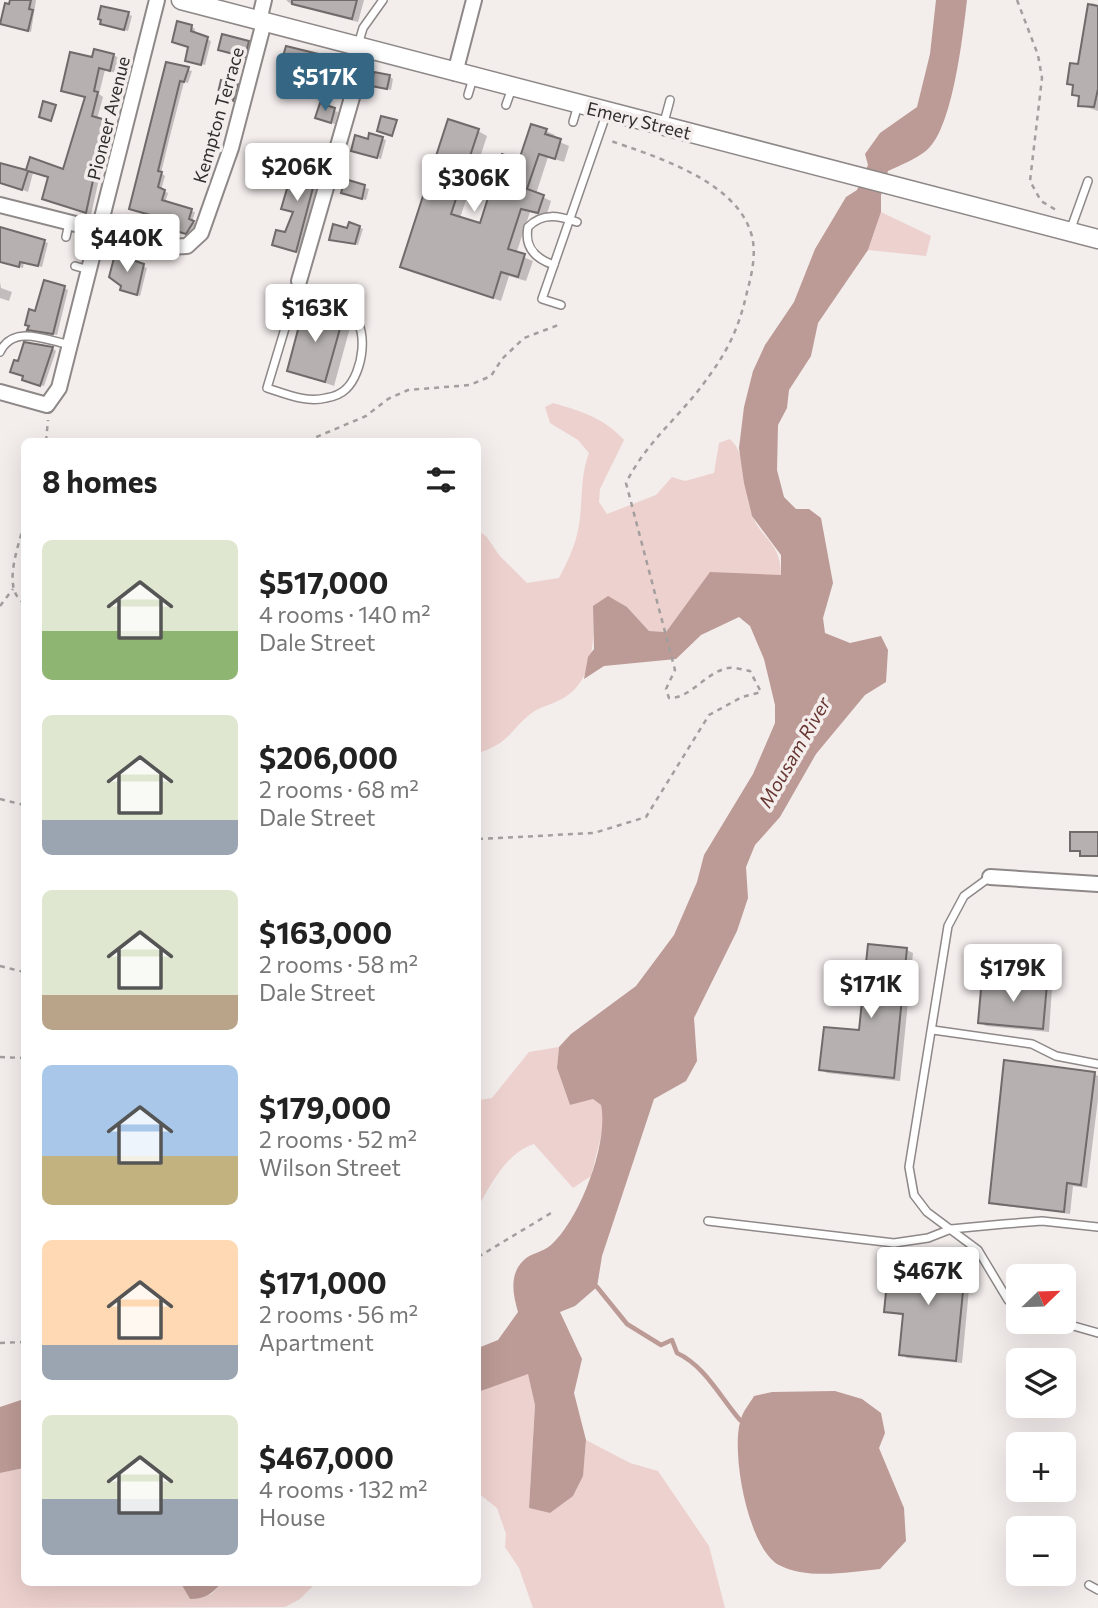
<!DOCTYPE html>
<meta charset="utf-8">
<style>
body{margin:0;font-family:Commissioner,sans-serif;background:#f2f2f2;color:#222;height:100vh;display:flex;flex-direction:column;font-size:26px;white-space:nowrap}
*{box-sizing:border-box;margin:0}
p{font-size:23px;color:#767676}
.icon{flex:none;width:38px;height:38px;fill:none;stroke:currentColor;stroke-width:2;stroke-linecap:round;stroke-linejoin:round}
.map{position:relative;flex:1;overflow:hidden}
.sheet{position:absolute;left:21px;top:438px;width:460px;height:1148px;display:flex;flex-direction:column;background:#fff;border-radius:10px;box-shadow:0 7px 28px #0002}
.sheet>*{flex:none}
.needle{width:46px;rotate:67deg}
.fabs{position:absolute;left:1006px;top:1264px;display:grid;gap:14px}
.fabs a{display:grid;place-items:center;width:70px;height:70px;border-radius:10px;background:#fff;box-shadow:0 7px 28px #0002;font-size:35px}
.price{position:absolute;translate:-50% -60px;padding:0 16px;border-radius:7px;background:#fff;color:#222;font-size:23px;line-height:46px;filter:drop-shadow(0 2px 4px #0008)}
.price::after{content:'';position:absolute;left:50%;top:42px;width:21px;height:16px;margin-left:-10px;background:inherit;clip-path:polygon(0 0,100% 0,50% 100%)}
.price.current{background:#356785;color:#fff}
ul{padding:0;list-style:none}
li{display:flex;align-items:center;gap:21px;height:175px;padding:0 21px}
li span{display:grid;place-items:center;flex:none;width:196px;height:140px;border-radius:10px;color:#555}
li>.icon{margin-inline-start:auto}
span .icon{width:84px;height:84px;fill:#fffc;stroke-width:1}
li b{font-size:30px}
h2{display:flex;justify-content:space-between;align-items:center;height:84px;padding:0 21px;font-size:30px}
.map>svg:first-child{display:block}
.green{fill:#edd1ce}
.water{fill:#bc9a95}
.shadow{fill:#0003}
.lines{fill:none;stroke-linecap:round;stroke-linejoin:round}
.stream{stroke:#bc9a95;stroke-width:4.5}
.building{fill:#b6b0b0;stroke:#706a6a;stroke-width:2}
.service-casing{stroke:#8e8888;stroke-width:10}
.minor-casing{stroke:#8e8888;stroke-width:18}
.tertiary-casing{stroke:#8e8888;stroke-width:21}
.path{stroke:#a39f9e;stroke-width:2.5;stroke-dasharray:5 5;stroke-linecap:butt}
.service{stroke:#fff;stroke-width:7}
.minor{stroke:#fff;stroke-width:14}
.tertiary{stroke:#fff;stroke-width:18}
.labels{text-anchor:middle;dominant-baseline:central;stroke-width:7;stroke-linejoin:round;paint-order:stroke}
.street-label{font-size:18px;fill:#2f2d2c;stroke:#f3edec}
.water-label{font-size:19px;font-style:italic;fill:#683732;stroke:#f3edec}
</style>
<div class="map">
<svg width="1098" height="1608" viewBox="0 0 1098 1608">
<rect width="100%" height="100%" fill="#f3edec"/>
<!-- green -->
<g class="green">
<path d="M881 212 931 236 926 256 868 250Z"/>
<path d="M553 403C581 411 604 418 624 440L600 489 599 502 607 514 656 495 672 477 685 481 714 473 719 443 730 439C748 456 744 489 751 512 760 540 781 540 781 576L710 573 666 632 649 631 627 607 593 606C594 637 595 675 568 695 558 703 544 705 533 712 509 730 511 743 478 753V531L486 536 499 555 527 583 559 578C568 561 576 544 579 525 583 500 580 476 589 453L578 440 550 423 545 407Z"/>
<path d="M559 1047 557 1068 570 1105 593 1099 601 1105 605 1120 591 1176 573 1188 534 1144C506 1153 491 1184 478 1207V1100L492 1098 529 1052Z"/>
<path d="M528 1373 535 1403 529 1508 550 1513C584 1488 583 1480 586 1440L630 1463 658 1471 709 1546 725 1608H533L519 1568 505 1547 506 1534 497 1508 478 1493V1392Z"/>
<path d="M24 1468V1582H180L190 1599 212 1594 222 1582H317L300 1599 285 1607 0 1608V1473Z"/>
</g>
<!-- water -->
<g class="water">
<path d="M936 0H967C963 34 953 128 927 150 916 159 901 165 888 171L881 195V212L868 250 818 323 811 356 789 390 787 408 778 425 777 470 784 497 796 509H809L821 518 833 583 823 618 825 633 850 643 881 636 888 650 886 682 865 695 816 754 780 817 755 845 746 867 748 898 737 931 694 1018 697 1061 686 1081 654 1099 602 1256 597 1287 575 1306 560 1312 582 1359 574 1393 586 1440 583 1476 573 1496 550 1513 529 1508 535 1405 528 1374 478 1392V1348L498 1340 518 1312C513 1295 509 1275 523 1261 530 1253 544 1252 551 1245 580 1219 609 1142 601 1105L593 1099 570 1105 557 1068 559 1047 571 1034 636 986 674 935 697 882 704 855 753 774 775 723V705L764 659 750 626 739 617 701 635 676 659 604 666 584 679 588 657 594 649 593 606 608 596 627 607 649 631 666 632 710 572 781 575V555L752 516 744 483 739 448 744 407 753 371 765 345 794 302 815 249 846 197 857 190 868 165 865 154 880 133 917 107 930 54Z"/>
<path d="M835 1391 862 1399 881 1413 885 1433 879 1448 904 1508 906 1541 880 1569C849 1572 807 1580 779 1565 748 1549 730 1450 741 1419 743 1411 750 1403 754 1396L772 1392Z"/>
<path d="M24 1399V1468L0 1473V1407Z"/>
<path d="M180 1582H222C212 1594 205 1599 190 1599Z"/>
</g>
<!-- shadow -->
<g class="shadow">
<path d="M12 0H36L31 32 1 23Z"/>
<path d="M286 0H364L358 22 292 5Z"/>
<path d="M1092 3 1098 5V111L1080 105 1081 98 1073 94 1074 86 1069 83 1079 66Z"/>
<path d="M128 14 132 16 128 31 106 25Z"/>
<path d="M192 27 195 29 194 34 211 41 205 65 191 62 190 47 174 42Z"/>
<path d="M248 43 252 45 249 58 224 51Z"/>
<path d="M113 55 119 58 116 73 105 70 99 94 103 97 97 119 111 125 91 215 44 198 50 178 33 173 28 192 0 180V163L27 172 31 159 64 172 87 98 63 90 93 59Z"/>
<path d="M350 63 354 66 348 85 319 78Z"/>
<path d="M168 64 192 71 188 83 184 82 169 140 161 173 165 176 161 190 168 193 165 203 195 212 192 222 197 224 190 235 171 229 170 220 135 210Z"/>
<path d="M390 77 393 79 391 90 377 87Z"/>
<path d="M237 86 241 88 237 102 223 99Z"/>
<path d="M321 106 338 112 335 124 321 120Z"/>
<path d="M478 131 487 136 460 218 481 225 520 162 546 131 555 135 553 139 569 146 564 162 548 157 536 194 551 201 546 217 530 212 516 254 533 261 526 281 509 276 501 301 402 266Z"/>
<path d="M371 135 386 140 381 159 357 152 369 141Z"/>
<path d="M319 166 322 168 299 253 277 246 294 212 287 210Z"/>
<path d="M346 182 369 189 366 200 347 195Z"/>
<path d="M359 227 363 229 358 245 331 239Z"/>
<path d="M0 228 48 243 42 267 24 262 23 268 0 261Z"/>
<path d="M116 257 147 268 140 296 122 290Z"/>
<path d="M0 282 1 288 12 292 9 301 0 298Z"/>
<path d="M64 288 68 290 57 335 29 329 36 313Z"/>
<path d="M343 319 351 324 334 386 289 370Z"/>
<path d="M52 348 56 351 44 386 27 382 20 363Z"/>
<path d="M1098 834V857H1085L1081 852 1071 850Z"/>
<path d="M907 950 913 953 900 1081 827 1073 821 1069 860 1032Z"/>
<path d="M1046 986 1052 989 1049 1032 986 1026 980 1022Z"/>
<path d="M1094 1074 1098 1076V1099L1087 1188 1073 1186 1070 1214 997 1205 991 1202Z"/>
<path d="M965 1264 971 1268 962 1363 907 1358 901 1354 904 1316 886 1311 907 1275Z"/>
</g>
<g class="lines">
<!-- stream -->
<path class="stream" d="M597 1287 627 1324 661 1345 672 1340 677 1353C705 1366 720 1397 740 1420"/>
</g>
<!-- building -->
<g class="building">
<path d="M10 0H31L29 9 33 10 28 31 0 24 5 3 9 4Z"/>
<path d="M292 0H357L352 19 292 4Z"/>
<path d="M1088 4 1098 6V89L1094 107 1078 106 1079 96 1072 95 1073 85 1067 84 1070 63 1078 64Z"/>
<path d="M101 6 129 12 124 30 100 24 101 20 98 19Z"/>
<path d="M177 21 192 25 191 31 208 37 201 65 185 61 188 47 172 42Z"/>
<path d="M222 34 249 41 245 57 218 50Z"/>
<path d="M286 46 351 62 344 84 317 79 318 74 281 63Z"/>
<path d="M94 49 114 54 110 71 99 68 94 91 98 92 92 116 106 120 86 213 42 199 48 177 28 171 22 190 0 183V163L26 170 30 157 63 169 85 97 61 91 70 52 92 57Z"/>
<path d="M166 62 189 67 184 82 180 81 166 138 158 171 162 172 158 187 165 190 162 200 192 209 189 219 194 221 186 234 166 228 168 220 129 209Z"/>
<path d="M374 72 390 75 387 89 371 86Z"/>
<path d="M221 80 238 84 233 101 217 97Z"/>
<path d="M43 101 56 105 51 121 39 117Z"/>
<path d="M320 103 335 108 331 123 315 118Z"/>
<path d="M381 116 397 120 392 136 377 131Z"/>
<path d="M448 119 479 129 451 214 480 223 502 154 519 160 531 124 547 129 545 134 561 139 555 159 539 154 527 189 544 195 538 213 521 209 508 249 525 254 518 277 501 272 493 298 400 267Z"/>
<path d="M369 133 383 137 377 158 351 151 355 135 368 139Z"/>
<path d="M296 158 319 165 296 252 272 245 276 230 285 232 293 212 281 209Z"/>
<path d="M345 179 365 185 362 199 341 193Z"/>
<path d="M349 222 360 226 355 244 329 240 333 224 347 228Z"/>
<path d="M0 227 45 240 38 266 20 262 19 267 0 262Z"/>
<path d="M115 254 144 264 137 295 120 290 121 286 109 277Z"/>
<path d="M44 280 65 286 53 334 27 330 29 326 25 325 29 309 35 311Z"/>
<path d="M304 307 343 318 325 382 287 371Z"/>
<path d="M24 342 53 347 40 386 22 380 23 376 10 372 14 360 18 361Z"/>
<path d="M1070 832H1098V856H1080V851H1070Z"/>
<path d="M868 944 907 948 894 1078 819 1070 824 1027 859 1030Z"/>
<path d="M982 978 1047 984 1043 1029 978 1023Z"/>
<path d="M1004 1060 1095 1072 1081 1185 1067 1183 1064 1212 989 1203Z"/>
<path d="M907 1257 966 1262 956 1361 899 1355 903 1314 884 1312 888 1272 906 1273Z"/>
</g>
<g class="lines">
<defs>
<g id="service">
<path d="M358 45 363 28 383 0"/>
<path d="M468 95 473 78"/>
<path d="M506 105 512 88"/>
<path d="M573 122 578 105"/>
<path d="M663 126 670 100"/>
<path d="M1070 231 1088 181"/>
<path d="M66 237 69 223"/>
<path d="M554 265C536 259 524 248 528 227 543 212 559 216 577 222"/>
<path d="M75 266 89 270"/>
<path d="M295 295 267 388C286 394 306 403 326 398 332 397 341 394 346 389 363 373 371 325 348 311 333 302 312 299 295 295L299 281"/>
<path d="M561 305 542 299 607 112"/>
<path d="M0 352C13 324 47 340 70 345"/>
<path d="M990 877 964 896 948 926 909 1167 914 1195 927 1212 978 1250 1008 1300 1018 1308"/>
<path d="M933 1030 1032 1044 1056 1056 1098 1064"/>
<path d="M708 1221 894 1243 928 1238 951 1229 1004 1224 1042 1221 1098 1227"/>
<path d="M1056 1321 1098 1333"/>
<path d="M1089 1585 1098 1590"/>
</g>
<g id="minor">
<path d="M259 21 264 0"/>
<path d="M455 73 474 0"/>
<path d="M0 205 167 247 187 246 201 233 231 148 264 22"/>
<path d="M299 281 366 49"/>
<path d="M0 392 47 405 59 388 157 0"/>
<path d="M990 877 1098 884"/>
</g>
<path id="tertiary" d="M181 0 1098 239"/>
</defs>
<!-- service casing -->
<use href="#service" class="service-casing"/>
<!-- minor casing -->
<use href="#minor" class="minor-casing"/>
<!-- tertiary casing -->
<use href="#tertiary" class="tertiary-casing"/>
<!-- path -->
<g class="path">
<path d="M1017 0 1038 55 1042 78 1030 181 1041 201 1056 210"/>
<path d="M46 441 48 420"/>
<path d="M307 441 366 416 388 399 408 390 470 385 491 376 502 359 524 338 561 324"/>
<path d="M24 524C19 545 1 589 24 603"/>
<path d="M0 606 13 589"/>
<path d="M0 799 24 805"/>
<path d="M478 839 594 833 646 817 709 715 742 697 761 692 750 671C744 670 734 667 728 668 706 672 690 699 669 698L666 689 675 670 626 483C646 443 675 421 701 387 726 354 738 332 747 292 752 274 757 251 751 233 735 180 654 156 608 140"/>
<path d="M0 966 24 972"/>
<path d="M0 1057 24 1058"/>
<path d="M478 1257 551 1213"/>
<path d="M0 1343 24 1342"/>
</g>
<!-- service -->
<use href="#service" class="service"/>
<!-- minor -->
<use href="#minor" class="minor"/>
<!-- tertiary -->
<use href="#tertiary" class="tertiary"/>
</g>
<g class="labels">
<!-- street labels -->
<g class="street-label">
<text transform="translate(218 115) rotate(-74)">Kempton Terrace</text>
<text transform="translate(108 118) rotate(-76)">Pioneer Avenue</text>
<text transform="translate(639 120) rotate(14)">Emery Street</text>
</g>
<!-- water labels -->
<g class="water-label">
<text transform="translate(794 752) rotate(-60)">Mousam River</text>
</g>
</g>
</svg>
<div class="fabs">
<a><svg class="needle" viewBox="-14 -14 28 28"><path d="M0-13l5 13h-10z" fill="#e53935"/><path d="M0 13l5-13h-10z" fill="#767676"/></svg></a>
<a><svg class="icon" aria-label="layers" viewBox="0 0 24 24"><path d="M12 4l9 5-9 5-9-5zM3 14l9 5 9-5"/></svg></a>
<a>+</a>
<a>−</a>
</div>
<b class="price current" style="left:325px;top:113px">$517K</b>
<b class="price" style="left:297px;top:203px">$206K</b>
<b class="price" style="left:474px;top:214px">$306K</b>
<b class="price" style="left:127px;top:274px">$440K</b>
<b class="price" style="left:315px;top:344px">$163K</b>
<b class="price" style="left:1013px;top:1004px">$179K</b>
<b class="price" style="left:871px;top:1020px">$171K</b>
<b class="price" style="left:928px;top:1307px">$467K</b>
<section class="sheet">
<h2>8 homes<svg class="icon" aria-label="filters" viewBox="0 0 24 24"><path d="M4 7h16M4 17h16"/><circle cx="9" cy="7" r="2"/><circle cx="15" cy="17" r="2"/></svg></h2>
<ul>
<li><span style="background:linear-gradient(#dfe7d0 65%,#8fb573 0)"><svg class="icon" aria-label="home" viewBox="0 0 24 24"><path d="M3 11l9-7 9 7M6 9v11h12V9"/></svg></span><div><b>$517,000</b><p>4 rooms · 140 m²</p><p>Dale Street</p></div></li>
<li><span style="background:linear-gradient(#dfe7d0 75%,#9aa5b1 0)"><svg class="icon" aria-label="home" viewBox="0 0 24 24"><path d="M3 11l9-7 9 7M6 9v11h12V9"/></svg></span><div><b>$206,000</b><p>2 rooms · 68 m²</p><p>Dale Street</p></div></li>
<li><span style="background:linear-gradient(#dfe7d0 75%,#b9a48a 0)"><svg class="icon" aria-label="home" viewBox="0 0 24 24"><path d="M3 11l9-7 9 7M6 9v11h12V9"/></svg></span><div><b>$163,000</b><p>2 rooms · 58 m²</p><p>Dale Street</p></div></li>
<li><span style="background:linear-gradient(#a9c7e8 65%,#c2b280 0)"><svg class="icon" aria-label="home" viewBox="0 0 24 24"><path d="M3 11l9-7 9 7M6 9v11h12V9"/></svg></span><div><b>$179,000</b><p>2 rooms · 52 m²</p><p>Wilson Street</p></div></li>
<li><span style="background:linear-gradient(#ffd9b3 75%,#9aa5b1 0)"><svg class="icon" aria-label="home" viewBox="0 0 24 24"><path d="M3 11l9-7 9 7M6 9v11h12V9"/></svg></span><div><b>$171,000</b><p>2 rooms · 56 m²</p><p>Apartment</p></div></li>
<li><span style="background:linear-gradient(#dfe7d0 60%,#9aa5b1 0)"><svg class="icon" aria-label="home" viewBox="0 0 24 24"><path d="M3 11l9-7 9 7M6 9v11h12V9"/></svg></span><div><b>$467,000</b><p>4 rooms · 132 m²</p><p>House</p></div></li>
</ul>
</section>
</div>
